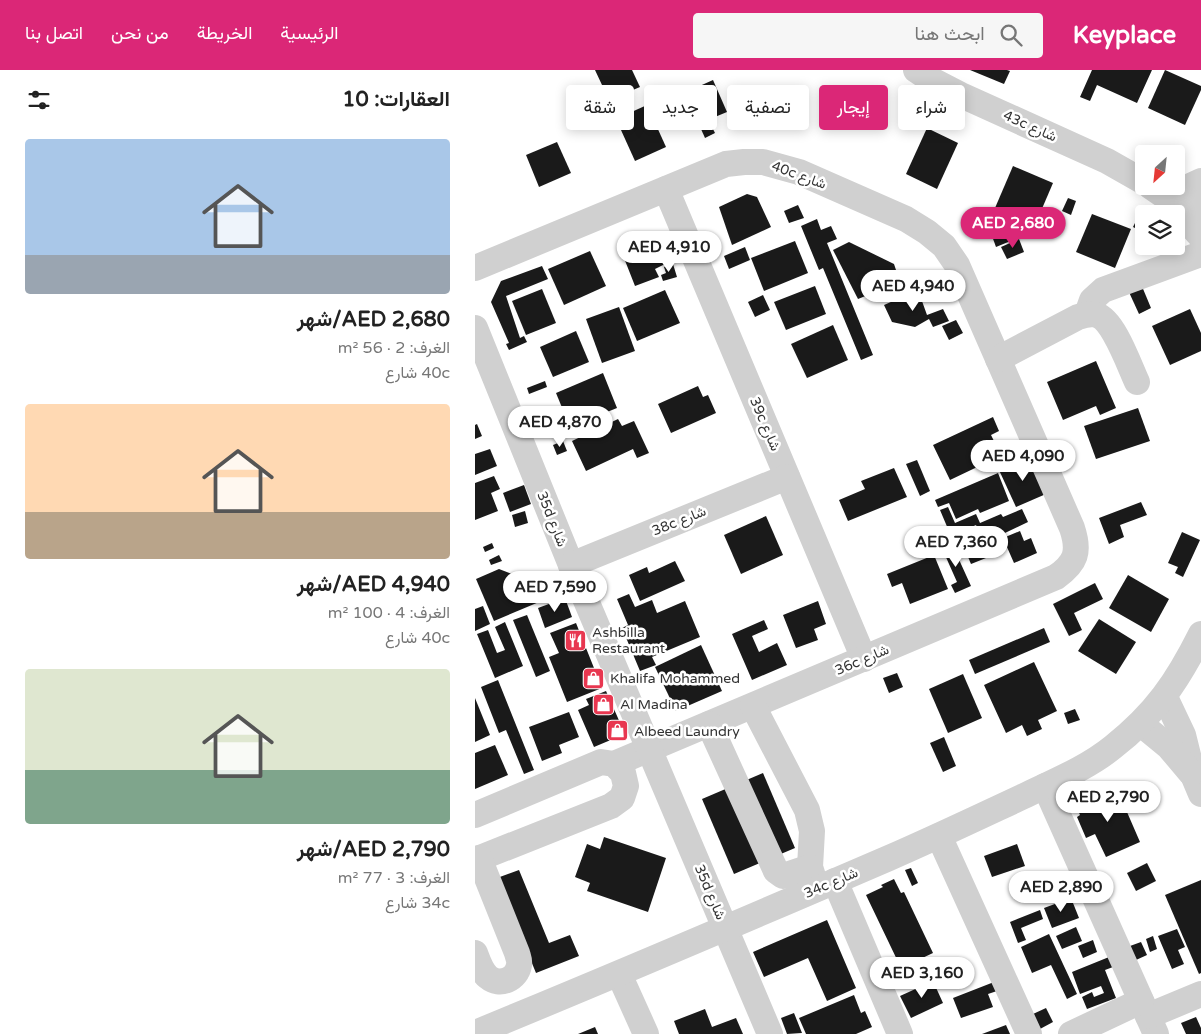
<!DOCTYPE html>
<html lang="ar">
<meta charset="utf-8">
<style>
body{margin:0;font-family:"Varela Round",Vazirmatn,sans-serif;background:#f6f6f6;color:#222;direction:rtl;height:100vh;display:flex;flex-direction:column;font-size:19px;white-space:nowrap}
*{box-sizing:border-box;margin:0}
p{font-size:16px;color:#767676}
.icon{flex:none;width:28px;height:28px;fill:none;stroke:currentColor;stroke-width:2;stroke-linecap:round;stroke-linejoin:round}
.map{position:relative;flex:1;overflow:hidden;direction:ltr}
.sheet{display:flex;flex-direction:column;background:#fff;width:475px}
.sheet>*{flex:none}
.banner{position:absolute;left:15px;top:15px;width:475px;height:45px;direction:rtl;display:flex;gap:10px}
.needle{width:32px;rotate:207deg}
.controls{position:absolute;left:660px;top:75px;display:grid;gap:10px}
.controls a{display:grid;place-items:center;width:50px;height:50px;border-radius:5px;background:#fff;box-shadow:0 2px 12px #0003;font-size:25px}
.price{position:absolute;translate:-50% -42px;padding:0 11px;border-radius:18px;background:#fff;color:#222;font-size:16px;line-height:32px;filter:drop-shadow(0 1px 2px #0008)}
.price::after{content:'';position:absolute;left:50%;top:30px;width:15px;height:11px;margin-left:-8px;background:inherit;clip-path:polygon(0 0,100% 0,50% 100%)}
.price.active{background:#db2777;color:#fff}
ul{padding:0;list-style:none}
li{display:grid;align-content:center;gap:10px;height:265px;padding:0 25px}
li span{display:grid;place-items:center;height:155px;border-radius:5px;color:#555}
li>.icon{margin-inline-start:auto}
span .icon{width:90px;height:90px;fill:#fffc;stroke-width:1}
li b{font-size:21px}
h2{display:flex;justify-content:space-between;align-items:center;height:60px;padding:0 25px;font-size:21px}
.pill{padding:0 18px;border-radius:5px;background:#fff;box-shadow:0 2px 12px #0003;font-size:18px;line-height:45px}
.pill.active{background:#db2777;color:#fff}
header{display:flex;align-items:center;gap:30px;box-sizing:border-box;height:70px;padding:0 25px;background:#db2777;color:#fff}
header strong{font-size:24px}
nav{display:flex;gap:28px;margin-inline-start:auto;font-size:18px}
.search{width:350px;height:45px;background:#f6f6f6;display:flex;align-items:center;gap:12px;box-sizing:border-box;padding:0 18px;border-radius:5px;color:#767676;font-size:19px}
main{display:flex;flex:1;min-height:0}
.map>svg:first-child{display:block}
.building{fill:#1a1a1a}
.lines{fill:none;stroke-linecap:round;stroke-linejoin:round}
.minor{stroke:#d0d0d0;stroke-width:26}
.labels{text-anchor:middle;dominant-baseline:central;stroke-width:5;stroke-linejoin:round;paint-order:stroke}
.street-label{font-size:14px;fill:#333;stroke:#fff}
.poi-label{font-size:14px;fill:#333;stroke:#fff;text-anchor:start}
</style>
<header>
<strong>Keyplace</strong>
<div class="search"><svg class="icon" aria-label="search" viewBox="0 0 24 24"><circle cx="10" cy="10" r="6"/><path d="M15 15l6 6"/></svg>ابحث هنا</div>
<nav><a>الرئيسية</a><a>الخريطة</a><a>من نحن</a><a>اتصل بنا</a></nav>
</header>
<main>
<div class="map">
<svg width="726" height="964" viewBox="0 0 726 964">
<rect width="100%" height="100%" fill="#fff"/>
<!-- building -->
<g class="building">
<path d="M120 0H157L165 17 134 30Z"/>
<path d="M495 0H532L535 1 529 14Z"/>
<path d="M617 0H677L662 33 622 15 615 31 605 27Z"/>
<path d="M690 0 726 16V20L710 55 673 38Z"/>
<path d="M238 10 252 42 235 49 233 44 220 49 209 23Z"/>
<path d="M172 35 191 77 160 91 141 49Z"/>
<path d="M236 55 240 63 230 68 226 59Z"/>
<path d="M452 58 483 73 462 119 431 104Z"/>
<path d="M82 72 96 103 64 117 51 85Z"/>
<path d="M538 96 578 113 560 155 520 138Z"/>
<path d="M272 124 282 127 296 157 257 175 244 137Z"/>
<path d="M593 128 601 131 596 145 587 141Z"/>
<path d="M323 135 329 148 314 153 309 141Z"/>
<path d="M617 144 656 159 640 198 601 182Z"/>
<path d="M342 149 346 160 356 156 362 169 352 173 398 285 386 290 348 198 344 200 326 156Z"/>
<path d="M661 151 669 155 666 161 658 157Z"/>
<path d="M543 155 548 166 521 177 517 166Z"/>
<path d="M178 162 190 194 180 199 184 207 160 216 149 188 162 183 157 170Z"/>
<path d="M544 169 549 182 532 189 526 177Z"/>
<path d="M320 171 333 203 289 221 276 188Z"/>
<path d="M374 172 419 194 425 212 383 229 358 180Z"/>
<path d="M270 177 275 190 254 199 249 186Z"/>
<path d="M115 181 131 216 89 235 73 199Z"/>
<path d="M198 194 202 207 188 211 186 205 191 203 189 197Z"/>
<path d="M67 196 73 209 31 226 45 268 49 266 52 272 34 280 31 274 34 273 16 232 26 211Z"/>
<path d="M666 214 676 238 664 244 653 220Z"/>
<path d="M340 216 351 244 311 260 299 232Z"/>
<path d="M67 219 81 253 51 265 37 231Z"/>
<path d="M190 220 205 253 162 271 148 238Z"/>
<path d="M443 220 452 245 468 239 474 251 458 257 454 249 440 257 417 252 409 235Z"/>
<path d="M288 225 295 240 280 247 273 232Z"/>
<path d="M144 237 160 281 127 293 111 249Z"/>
<path d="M715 239 726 263V281L695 295 677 256Z"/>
<path d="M481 250 488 263 474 270 467 256Z"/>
<path d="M358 255 373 290 332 308 316 274Z"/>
<path d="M101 261 114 292 78 307 65 277Z"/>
<path d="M621 291 641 338 625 345 621 336 588 350 572 312Z"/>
<path d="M128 303 142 338 95 357 81 323Z"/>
<path d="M70 311 72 317 54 324 52 318Z"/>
<path d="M223 316 228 327 233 325 241 343 196 363 183 334Z"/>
<path d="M663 338 675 371 621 389 609 356Z"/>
<path d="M518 347 524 361 516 365 521 375 514 378 519 389 475 410 458 375Z"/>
<path d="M143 349 147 356 159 351 174 383 162 388 158 379 111 401 97 371Z"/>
<path d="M2 354 7 366 0 369V355Z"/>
<path d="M88 371 92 381 82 385 78 375Z"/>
<path d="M15 379 22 396 0 405V384Z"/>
<path d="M554 386 571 424 541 437 524 400Z"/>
<path d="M442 390 455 421 445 426 431 394Z"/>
<path d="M419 398 432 427 373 451 364 430 390 419 386 411Z"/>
<path d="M523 403 534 431 505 443 503 439 481 449 474 433 463 437 460 430Z"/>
<path d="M19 406 25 419 16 423 23 441 0 450V413Z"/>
<path d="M49 415 56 434 35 442 28 423Z"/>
<path d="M666 432 672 445 645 455 649 467 634 474 624 448Z"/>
<path d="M473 437 480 453 501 444 505 453 526 444 528 447 547 439 553 452 509 473 501 455 476 466 465 440Z"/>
<path d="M50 441 53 453 40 457 37 445Z"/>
<path d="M291 446 308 485 266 504 249 465Z"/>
<path d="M499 460 511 488 496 494 484 466Z"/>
<path d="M545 461 549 471 556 468 562 483 539 493 528 468Z"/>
<path d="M707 462 725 470 708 507 700 503 703 497 693 493Z"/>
<path d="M476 472 496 516 480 523 476 515 482 512 466 476Z"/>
<path d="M17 473 19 478 10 482 8 477Z"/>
<path d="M24 485 27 491 16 495 14 490Z"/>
<path d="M459 485 473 519 435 534 427 513 417 517 412 504Z"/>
<path d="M200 491 210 511 165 531 154 505 172 497 174 503Z"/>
<path d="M24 499 55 511 64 532 19 551 1 509Z"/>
<path d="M653 505 694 529 676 562 634 538Z"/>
<path d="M620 513 628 529 599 543 607 560 594 566 578 534Z"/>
<path d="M154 524 160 537 177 530 182 543 210 531 225 567 177 587 181 595 165 601 147 558 153 555 142 529Z"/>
<path d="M90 528 97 547 70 558 63 538Z"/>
<path d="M343 531 351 554 339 559 343 570 321 578 308 545Z"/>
<path d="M8 536 15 554 0 561V539Z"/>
<path d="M52 545 75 601 61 607 38 550Z"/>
<path d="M624 549 661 572 641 604 603 581Z"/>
<path d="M289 550 293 559 277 566 284 582 302 573 312 595 277 610 257 564Z"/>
<path d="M30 552 48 596 20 608 2 564 13 560 22 583 30 580 20 557Z"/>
<path d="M101 553 127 618 92 632 74 587 84 583 75 563Z"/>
<path d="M569 558 575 572 500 604 494 590Z"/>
<path d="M226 575 247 621 201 641 180 597Z"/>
<path d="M559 592 582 641 563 650 567 659 552 666 547 655 531 663 509 615Z"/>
<path d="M422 603 428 617 414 623 408 608Z"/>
<path d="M488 604 507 648 473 663 454 619Z"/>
<path d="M23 610 59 700 49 704 31 660 24 663 6 617Z"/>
<path d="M131 621 150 664 119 677 103 640 114 635 111 629Z"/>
<path d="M0 628 15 665 0 672Z"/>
<path d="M600 639 605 650 593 654 589 643Z"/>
<path d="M94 642 104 667 84 675 87 683 67 691 54 657Z"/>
<path d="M469 667 481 696 468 702 455 673Z"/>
<path d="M20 675 33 705 0 719V683Z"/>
<path d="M288 703 320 778 259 804 227 729Z"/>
<path d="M642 719 665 772 631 787 620 764 611 768 602 747 605 745 601 736Z"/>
<path d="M129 767 191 788 173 842 112 821 115 813 100 807 112 774 125 779Z"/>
<path d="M542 774 550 796 517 807 509 786Z"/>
<path d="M672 793 681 811 661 821 652 803Z"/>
<path d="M436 798 443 813 437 816 430 800Z"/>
<path d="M44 800 74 873 95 865 104 886 61 903 22 808Z"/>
<path d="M601 803 608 820 598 823 592 807Z"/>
<path d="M419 809 426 823 429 822 458 883 426 898 391 825 408 817 406 815Z"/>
<path d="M726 810V903L724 904 690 825Z"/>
<path d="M596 828 604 848 577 858 569 838Z"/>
<path d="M565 840 568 849 546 858 551 870 543 873 535 852Z"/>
<path d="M352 850 381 918 352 931 333 888 289 907 278 882Z"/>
<path d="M601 857 607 871 587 879 581 866Z"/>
<path d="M702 859 710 877 703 880 709 894 697 899 683 866Z"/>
<path d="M574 864 602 924 592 929 576 895 557 903 546 877Z"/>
<path d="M678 866 682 879 675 882 671 869Z"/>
<path d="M618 870 622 882 608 888 603 876Z"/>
<path d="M666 872 672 885 661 890 655 876Z"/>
<path d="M634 887 638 897 630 900 641 928 612 939 607 927 617 922 619 927 629 923 626 916 605 924 597 902Z"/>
<path d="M458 911 468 933 436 948 425 926Z"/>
<path d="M519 912 522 921 513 924 518 937 486 948 478 928Z"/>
<path d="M379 925 386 943 390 941 397 957 381 964H331L324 948Z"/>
<path d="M571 938 578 952 565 959 558 944Z"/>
<path d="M230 939 237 957 261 948 268 964H204L199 951Z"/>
<path d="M319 943 327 963 312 964 306 948Z"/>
<path d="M721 947 726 958V964H711L706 953Z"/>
<path d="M531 955 535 964H507Z"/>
<path d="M120 957 123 964H103Z"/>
</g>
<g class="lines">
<!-- minor -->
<g class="minor">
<path d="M441 0 453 8 486 25 632 91 669 112"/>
<path d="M675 116 691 127 726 167"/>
<path d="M191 119 389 589"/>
<path d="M691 127 726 111"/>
<path d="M708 146 726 132"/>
<path d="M0 198 251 94 269 92H288L324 102 431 149 452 162 469 176 482 195 597 458C605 482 601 493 581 507L139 694"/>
<path d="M612 244 617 230 628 220 726 184"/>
<path d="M0 258 96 495 295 964"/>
<path d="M523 289 603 247C609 245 616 243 622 245 639 251 654 295 662 312"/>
<path d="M96 495 312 407"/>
<path d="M690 627 708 665 718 705 726 724"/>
<path d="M278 636 332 740 337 761 335 797 340 813"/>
<path d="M234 654 301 801 308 806 335 797"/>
<path d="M666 654 694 677 716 703"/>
<path d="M570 716 681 964"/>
<path d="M0 745 126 692 139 694 148 703 151 716 147 728 136 736 0 790"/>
<path d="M464 766 554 964"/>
<path d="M360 811 425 964"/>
<path d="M0 883C3 891 6 901 13 907 25 917 42 909 44 895 45 891 43 887 42 883L4 788"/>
<path d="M144 904 171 964"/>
<path d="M673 946 726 924"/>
<path d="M0 963C139 906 277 847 414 788 460 768 504 747 549 726 580 711 612 698 638 677 680 644 702 612 726 564"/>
<path d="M596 964 666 931"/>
</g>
</g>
<!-- icons -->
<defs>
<symbol id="restaurant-square" viewBox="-11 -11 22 22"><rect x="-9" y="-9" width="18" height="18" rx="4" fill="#e83750" stroke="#fff"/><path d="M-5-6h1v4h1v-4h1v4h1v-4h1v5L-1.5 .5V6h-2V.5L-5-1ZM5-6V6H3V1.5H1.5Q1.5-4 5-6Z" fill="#fff"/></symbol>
<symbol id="shop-square" viewBox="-11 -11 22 22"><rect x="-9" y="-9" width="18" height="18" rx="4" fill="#e83750" stroke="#fff"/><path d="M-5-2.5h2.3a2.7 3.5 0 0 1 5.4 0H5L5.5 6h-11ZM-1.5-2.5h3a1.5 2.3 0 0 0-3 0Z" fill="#fff"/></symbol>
</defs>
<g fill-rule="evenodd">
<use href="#restaurant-square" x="88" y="558" width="25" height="25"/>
<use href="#shop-square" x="106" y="596" width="25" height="25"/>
<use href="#shop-square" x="116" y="622" width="25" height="25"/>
<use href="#shop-square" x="130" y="648" width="25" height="25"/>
</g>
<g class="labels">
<!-- street labels -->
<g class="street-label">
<text transform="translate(555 56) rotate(24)">43c شارع</text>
<text transform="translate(324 105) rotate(20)">40c شارع</text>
<text transform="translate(290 354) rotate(67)">39c شارع</text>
<text transform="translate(77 449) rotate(68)">35d شارع</text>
<text transform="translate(204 451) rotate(-22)">38c شارع</text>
<text transform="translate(387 590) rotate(-23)">36c شارع</text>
<text transform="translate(356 813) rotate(-23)">34c شارع</text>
<text transform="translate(235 822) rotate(67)">35d شارع</text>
</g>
<!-- poi labels -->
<g class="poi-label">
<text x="117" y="562">Ashbilla<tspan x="117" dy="16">Restaurant</tspan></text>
<text x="135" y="608">Khalifa Mohammed</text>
<text x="145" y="634">Al Madina</text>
<text x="159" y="661">Albeed Laundry</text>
</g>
</g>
</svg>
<div class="controls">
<a><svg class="needle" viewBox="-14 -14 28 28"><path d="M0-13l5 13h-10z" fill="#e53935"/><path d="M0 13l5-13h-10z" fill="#767676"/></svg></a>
<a><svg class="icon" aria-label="layers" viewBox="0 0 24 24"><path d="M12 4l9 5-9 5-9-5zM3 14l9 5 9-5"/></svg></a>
</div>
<b class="price active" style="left:538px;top:179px">AED 2,680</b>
<b class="price" style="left:194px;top:203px">AED 4,910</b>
<b class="price" style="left:438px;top:242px">AED 4,940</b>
<b class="price" style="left:85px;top:378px">AED 4,870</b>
<b class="price" style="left:548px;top:412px">AED 4,090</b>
<b class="price" style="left:481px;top:498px">AED 7,360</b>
<b class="price" style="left:80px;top:543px">AED 7,590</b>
<b class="price" style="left:633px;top:753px">AED 2,790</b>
<b class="price" style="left:586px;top:843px">AED 2,890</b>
<b class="price" style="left:447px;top:929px">AED 3,160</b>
<div class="banner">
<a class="pill">شراء</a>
<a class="pill active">إيجار</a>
<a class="pill">تصفية</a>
<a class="pill">جديد</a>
<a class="pill">شقة</a>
</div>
</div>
<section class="sheet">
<h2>العقارات: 10<svg class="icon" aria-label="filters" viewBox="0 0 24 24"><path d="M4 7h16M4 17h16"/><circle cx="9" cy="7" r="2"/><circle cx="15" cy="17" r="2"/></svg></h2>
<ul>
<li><span style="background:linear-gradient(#a9c7e8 75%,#9aa5b1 0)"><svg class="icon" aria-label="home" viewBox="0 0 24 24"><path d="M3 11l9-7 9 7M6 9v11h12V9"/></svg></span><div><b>AED 2,680/شهر</b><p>الغرف: 2 · 56 m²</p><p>40c شارع</p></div></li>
<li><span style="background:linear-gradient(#ffd9b3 70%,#b9a48a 0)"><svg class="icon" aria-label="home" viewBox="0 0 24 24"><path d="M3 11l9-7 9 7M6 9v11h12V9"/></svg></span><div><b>AED 4,940/شهر</b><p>الغرف: 4 · 100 m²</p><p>40c شارع</p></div></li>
<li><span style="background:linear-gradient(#dfe7d0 65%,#7fa58c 0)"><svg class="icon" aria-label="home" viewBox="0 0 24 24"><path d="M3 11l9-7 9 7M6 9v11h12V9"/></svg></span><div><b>AED 2,790/شهر</b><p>الغرف: 3 · 77 m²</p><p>34c شارع</p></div></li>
</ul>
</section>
</main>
